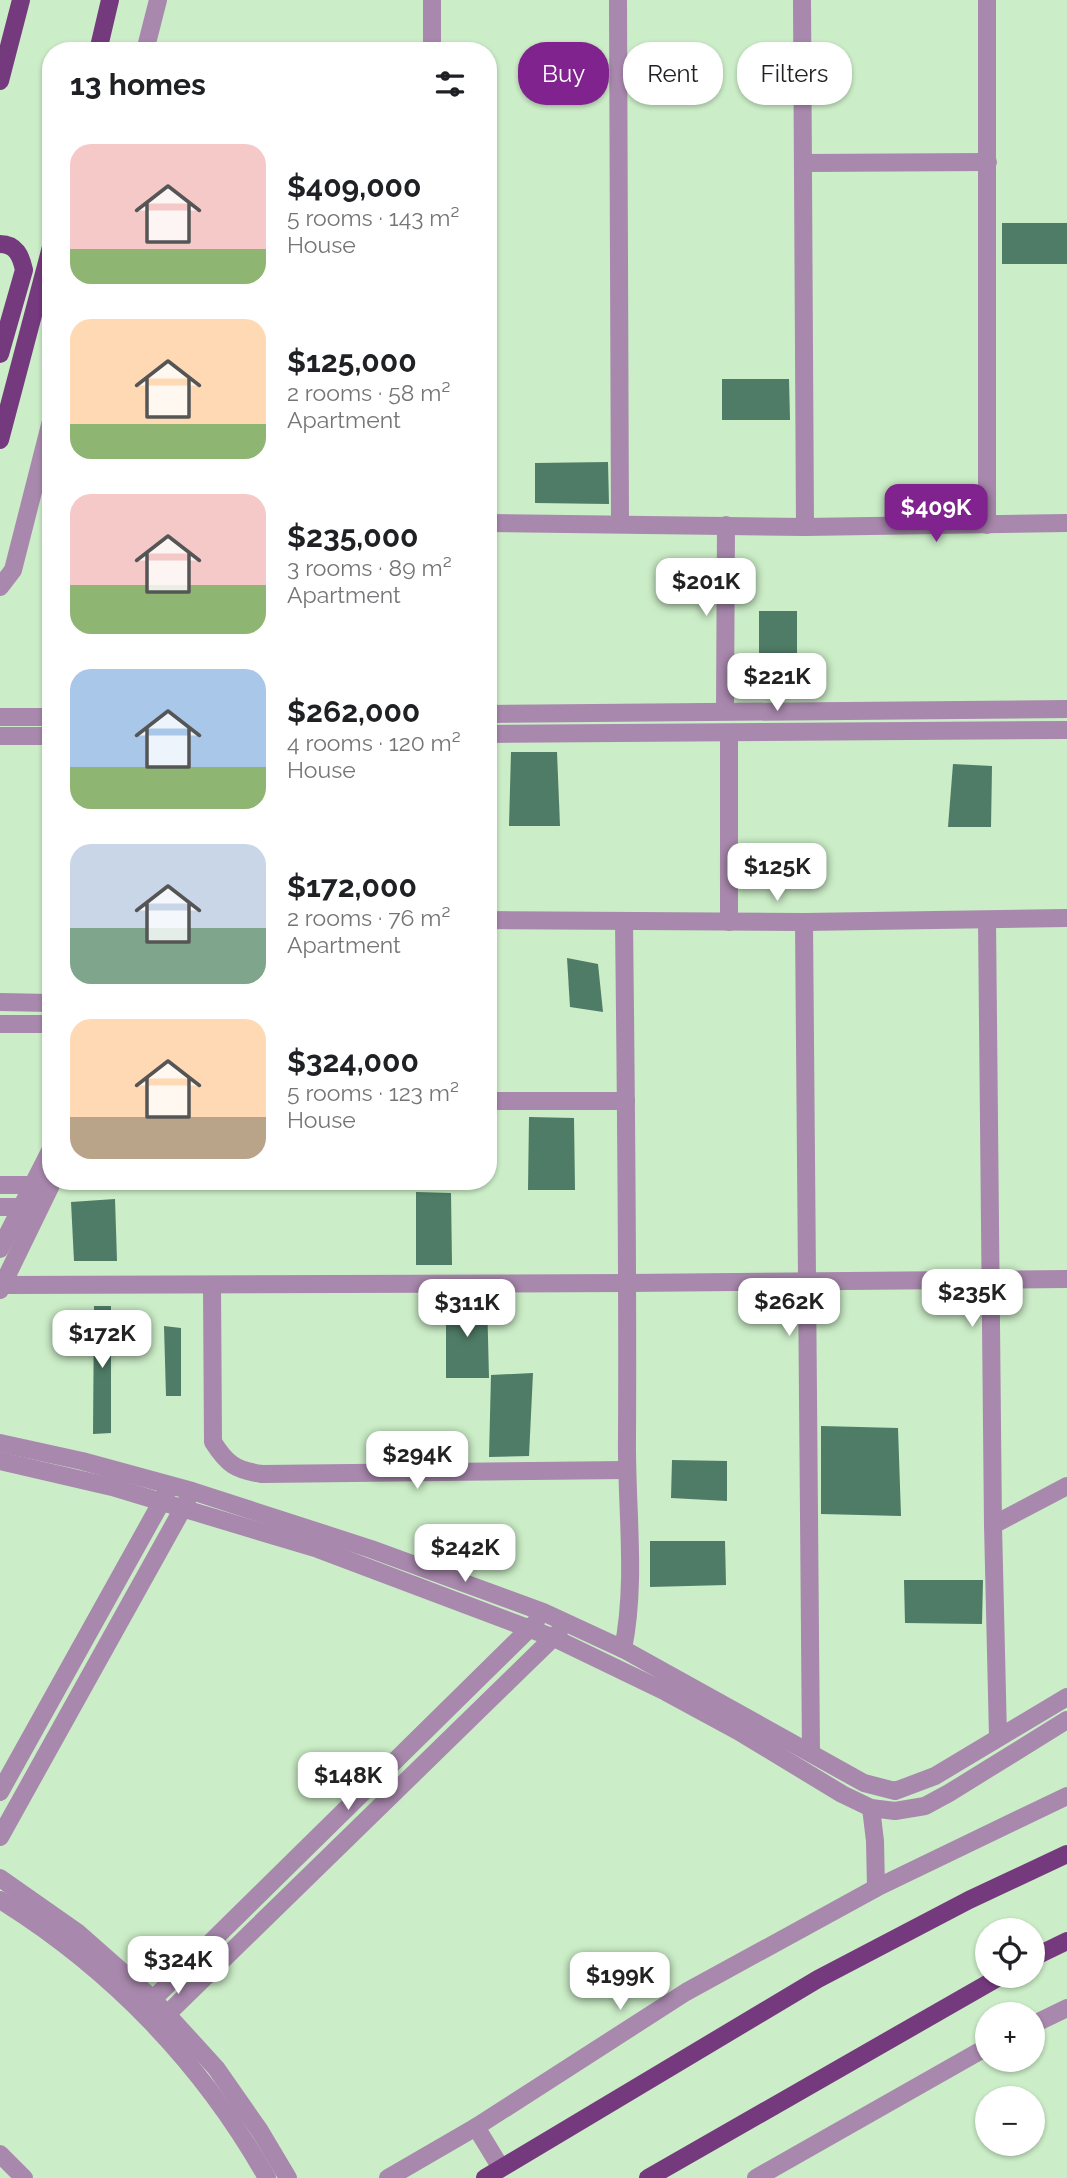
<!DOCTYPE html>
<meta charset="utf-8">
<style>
body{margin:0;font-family:Raleway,sans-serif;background:#f6f6f6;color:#202124;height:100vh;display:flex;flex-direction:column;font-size:26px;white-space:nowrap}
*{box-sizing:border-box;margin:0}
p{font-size:23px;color:#757577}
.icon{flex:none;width:38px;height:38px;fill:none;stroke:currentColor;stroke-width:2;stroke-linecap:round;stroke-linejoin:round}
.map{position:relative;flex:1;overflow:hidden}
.sheet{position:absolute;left:42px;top:42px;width:455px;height:1148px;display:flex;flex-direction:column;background:#fff;border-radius:28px;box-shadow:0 2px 5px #0004}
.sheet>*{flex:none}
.top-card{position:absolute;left:518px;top:42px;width:443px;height:63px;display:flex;gap:14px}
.fabs{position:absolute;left:975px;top:1918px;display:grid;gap:14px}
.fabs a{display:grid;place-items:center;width:70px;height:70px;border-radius:50%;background:#fff;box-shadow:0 2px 5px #0004;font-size:35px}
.price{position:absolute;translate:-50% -60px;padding:0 16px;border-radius:14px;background:#fff;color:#222;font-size:23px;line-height:46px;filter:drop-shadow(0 2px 4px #0008)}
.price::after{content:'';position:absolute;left:50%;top:42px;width:21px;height:16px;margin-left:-10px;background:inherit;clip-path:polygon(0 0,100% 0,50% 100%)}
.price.on{background:#80238e;color:#fff}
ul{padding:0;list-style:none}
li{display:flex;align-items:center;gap:21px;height:175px;padding:0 28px}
li span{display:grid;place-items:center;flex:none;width:196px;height:140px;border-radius:21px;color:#555}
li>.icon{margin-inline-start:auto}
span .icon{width:84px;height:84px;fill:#fffc;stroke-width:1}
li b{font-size:30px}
h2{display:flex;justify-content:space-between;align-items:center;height:84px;padding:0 28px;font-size:30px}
.pill{padding:0 24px;border-radius:28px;background:#fff;box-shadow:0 2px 5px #0004;font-size:24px;line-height:63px}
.pill.on{background:#80238e;color:#fff}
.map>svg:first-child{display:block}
.building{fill:#4f7c66}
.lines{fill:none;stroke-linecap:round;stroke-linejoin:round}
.minor{stroke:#a888ad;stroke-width:18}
.major{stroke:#753a7e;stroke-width:18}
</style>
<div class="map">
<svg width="1067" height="2178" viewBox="0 0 1067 2178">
<rect width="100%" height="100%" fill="#cbedc7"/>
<!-- building -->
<g class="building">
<rect x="1002" y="223" width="65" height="41"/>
<path d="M722 379H789L790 420H722Z"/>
<path d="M608 462 609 504 535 503V463Z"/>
<path d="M759 611H797V671L759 672Z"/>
<path d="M511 752H557L560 826H509Z"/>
<path d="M953 764 992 766 991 827H948Z"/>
<path d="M567 958 598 964 603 1012 570 1007Z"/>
<path d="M529 1117 574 1118 575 1190H528Z"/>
<path d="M416 1192 451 1193 452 1265H416Z"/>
<path d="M115 1199 117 1261H74L71 1202Z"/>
<path d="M487 1298 489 1378H446V1300Z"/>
<path d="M94 1306H111V1433L93 1434Z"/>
<path d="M164 1326 181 1328V1396H166Z"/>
<path d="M533 1373 529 1456 489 1457 491 1375Z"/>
<path d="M821 1426 898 1428 901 1516 821 1514Z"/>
<path d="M672 1460 727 1461V1501L671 1498Z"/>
<path d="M650 1541H725L726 1585 650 1587Z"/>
<path d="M904 1580H983L982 1624 905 1623Z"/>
</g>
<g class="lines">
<!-- minor -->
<g class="minor">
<path d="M432 0V51"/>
<path d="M618 0 620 523"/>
<path d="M145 51 158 0"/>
<path d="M804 163 988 162"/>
<path d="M488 523 805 527 802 0"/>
<path d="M987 525V0"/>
<path d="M805 527 1067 523"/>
<path d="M0 587 13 570 51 421"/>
<path d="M725 711 726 525"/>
<path d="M488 714 1067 709"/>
<path d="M0 717H51"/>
<path d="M488 734 1067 730"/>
<path d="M0 736H51"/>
<path d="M488 920 804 922 1067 918"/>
<path d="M987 920 993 1525 998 1737"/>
<path d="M729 922V733"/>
<path d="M804 922 811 1753"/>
<path d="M0 1002 51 1003"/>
<path d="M0 1024H51"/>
<path d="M488 1101H626"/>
<path d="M0 1185H42"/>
<path d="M0 1207H34"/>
<path d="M0 1249 51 1149"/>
<path d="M3 1285 628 1283 1067 1279"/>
<path d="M212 1285 213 1442C227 1464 235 1470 262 1474L626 1470"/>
<path d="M0 1290 53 1181"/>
<path d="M0 1443 82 1461 192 1491 371 1549 543 1612 623 1649 864 1783 895 1791 935 1776 1067 1697"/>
<path d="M0 1461 112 1487 318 1549 554 1638 666 1692 738 1731 842 1794 871 1808 895 1811 925 1806 949 1793 1067 1720"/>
<path d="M993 1525 1067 1486"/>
<path d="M623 1649C637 1580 626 1507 627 1437 628 1265 626 1093 624 921"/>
<path d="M0 1792 167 1492"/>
<path d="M871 1808 875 1841 876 1888"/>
<path d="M0 1837 187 1501"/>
<path d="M0 1878 77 1932 153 1999 216 2068 260 2131 288 2178"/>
<path d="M0 1900C111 1969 203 2064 267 2178"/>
<path d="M142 2010 536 1622"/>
<path d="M156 2025 559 1632"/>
<path d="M1032 2025 1067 2008"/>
<path d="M476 2127 501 2168"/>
<path d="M0 2154 24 2178"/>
<path d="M388 2178 476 2127 686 1992 876 1888 1067 1796"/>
<path d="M756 2178 987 2047"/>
</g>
<!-- major -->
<g class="major">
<path d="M98 51 110 0"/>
<path d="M0 81 21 0"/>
<path d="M0 244C16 244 21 256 24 270L0 354"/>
<path d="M0 440 51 247"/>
<path d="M1032 1958 1067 1941"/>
<path d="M485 2178 818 1979 969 1900 1067 1854"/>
<path d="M648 2178 1001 1976"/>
</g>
</g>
</svg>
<div class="fabs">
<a><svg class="icon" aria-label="locate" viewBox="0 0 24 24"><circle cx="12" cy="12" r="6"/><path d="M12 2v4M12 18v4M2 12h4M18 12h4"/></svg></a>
<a>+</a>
<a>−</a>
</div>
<b class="price on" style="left:936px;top:544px">$409K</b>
<b class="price" style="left:706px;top:618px">$201K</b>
<b class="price" style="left:777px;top:713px">$221K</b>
<b class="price" style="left:777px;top:903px">$125K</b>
<b class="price" style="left:972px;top:1329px">$235K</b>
<b class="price" style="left:789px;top:1338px">$262K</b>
<b class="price" style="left:467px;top:1339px">$311K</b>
<b class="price" style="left:102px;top:1370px">$172K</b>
<b class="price" style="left:417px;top:1491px">$294K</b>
<b class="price" style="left:465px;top:1584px">$242K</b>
<b class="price" style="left:348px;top:1812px">$148K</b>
<b class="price" style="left:178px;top:1996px">$324K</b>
<b class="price" style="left:620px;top:2012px">$199K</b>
<div class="top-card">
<a class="pill on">Buy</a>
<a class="pill">Rent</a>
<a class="pill">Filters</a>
</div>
<section class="sheet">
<h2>13 homes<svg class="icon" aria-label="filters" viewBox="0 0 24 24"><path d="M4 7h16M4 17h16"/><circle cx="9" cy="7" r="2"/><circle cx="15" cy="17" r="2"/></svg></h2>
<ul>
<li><span style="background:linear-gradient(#f6c9c9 75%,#8fb573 0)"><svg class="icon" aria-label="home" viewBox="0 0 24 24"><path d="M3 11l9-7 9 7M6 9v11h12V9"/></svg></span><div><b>$409,000</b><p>5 rooms · 143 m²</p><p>House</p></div></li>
<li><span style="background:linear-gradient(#ffd9b3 75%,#8fb573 0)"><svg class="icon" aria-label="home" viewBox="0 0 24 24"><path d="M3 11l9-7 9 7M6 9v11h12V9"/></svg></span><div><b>$125,000</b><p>2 rooms · 58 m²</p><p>Apartment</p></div></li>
<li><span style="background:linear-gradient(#f6c9c9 65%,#8fb573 0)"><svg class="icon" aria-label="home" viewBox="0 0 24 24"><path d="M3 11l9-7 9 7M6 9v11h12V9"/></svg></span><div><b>$235,000</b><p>3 rooms · 89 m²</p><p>Apartment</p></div></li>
<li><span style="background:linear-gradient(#a9c7e8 70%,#8fb573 0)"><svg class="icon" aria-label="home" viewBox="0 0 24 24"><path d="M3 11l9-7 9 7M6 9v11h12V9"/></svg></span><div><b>$262,000</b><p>4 rooms · 120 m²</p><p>House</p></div></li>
<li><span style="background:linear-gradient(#c9d6e8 60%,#7fa58c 0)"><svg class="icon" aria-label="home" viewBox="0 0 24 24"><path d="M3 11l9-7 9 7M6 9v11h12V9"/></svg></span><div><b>$172,000</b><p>2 rooms · 76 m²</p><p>Apartment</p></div></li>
<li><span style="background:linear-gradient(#ffd9b3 70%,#b9a48a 0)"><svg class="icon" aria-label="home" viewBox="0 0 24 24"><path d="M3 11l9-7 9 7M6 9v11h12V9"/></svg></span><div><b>$324,000</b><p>5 rooms · 123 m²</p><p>House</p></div></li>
</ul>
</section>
</div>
